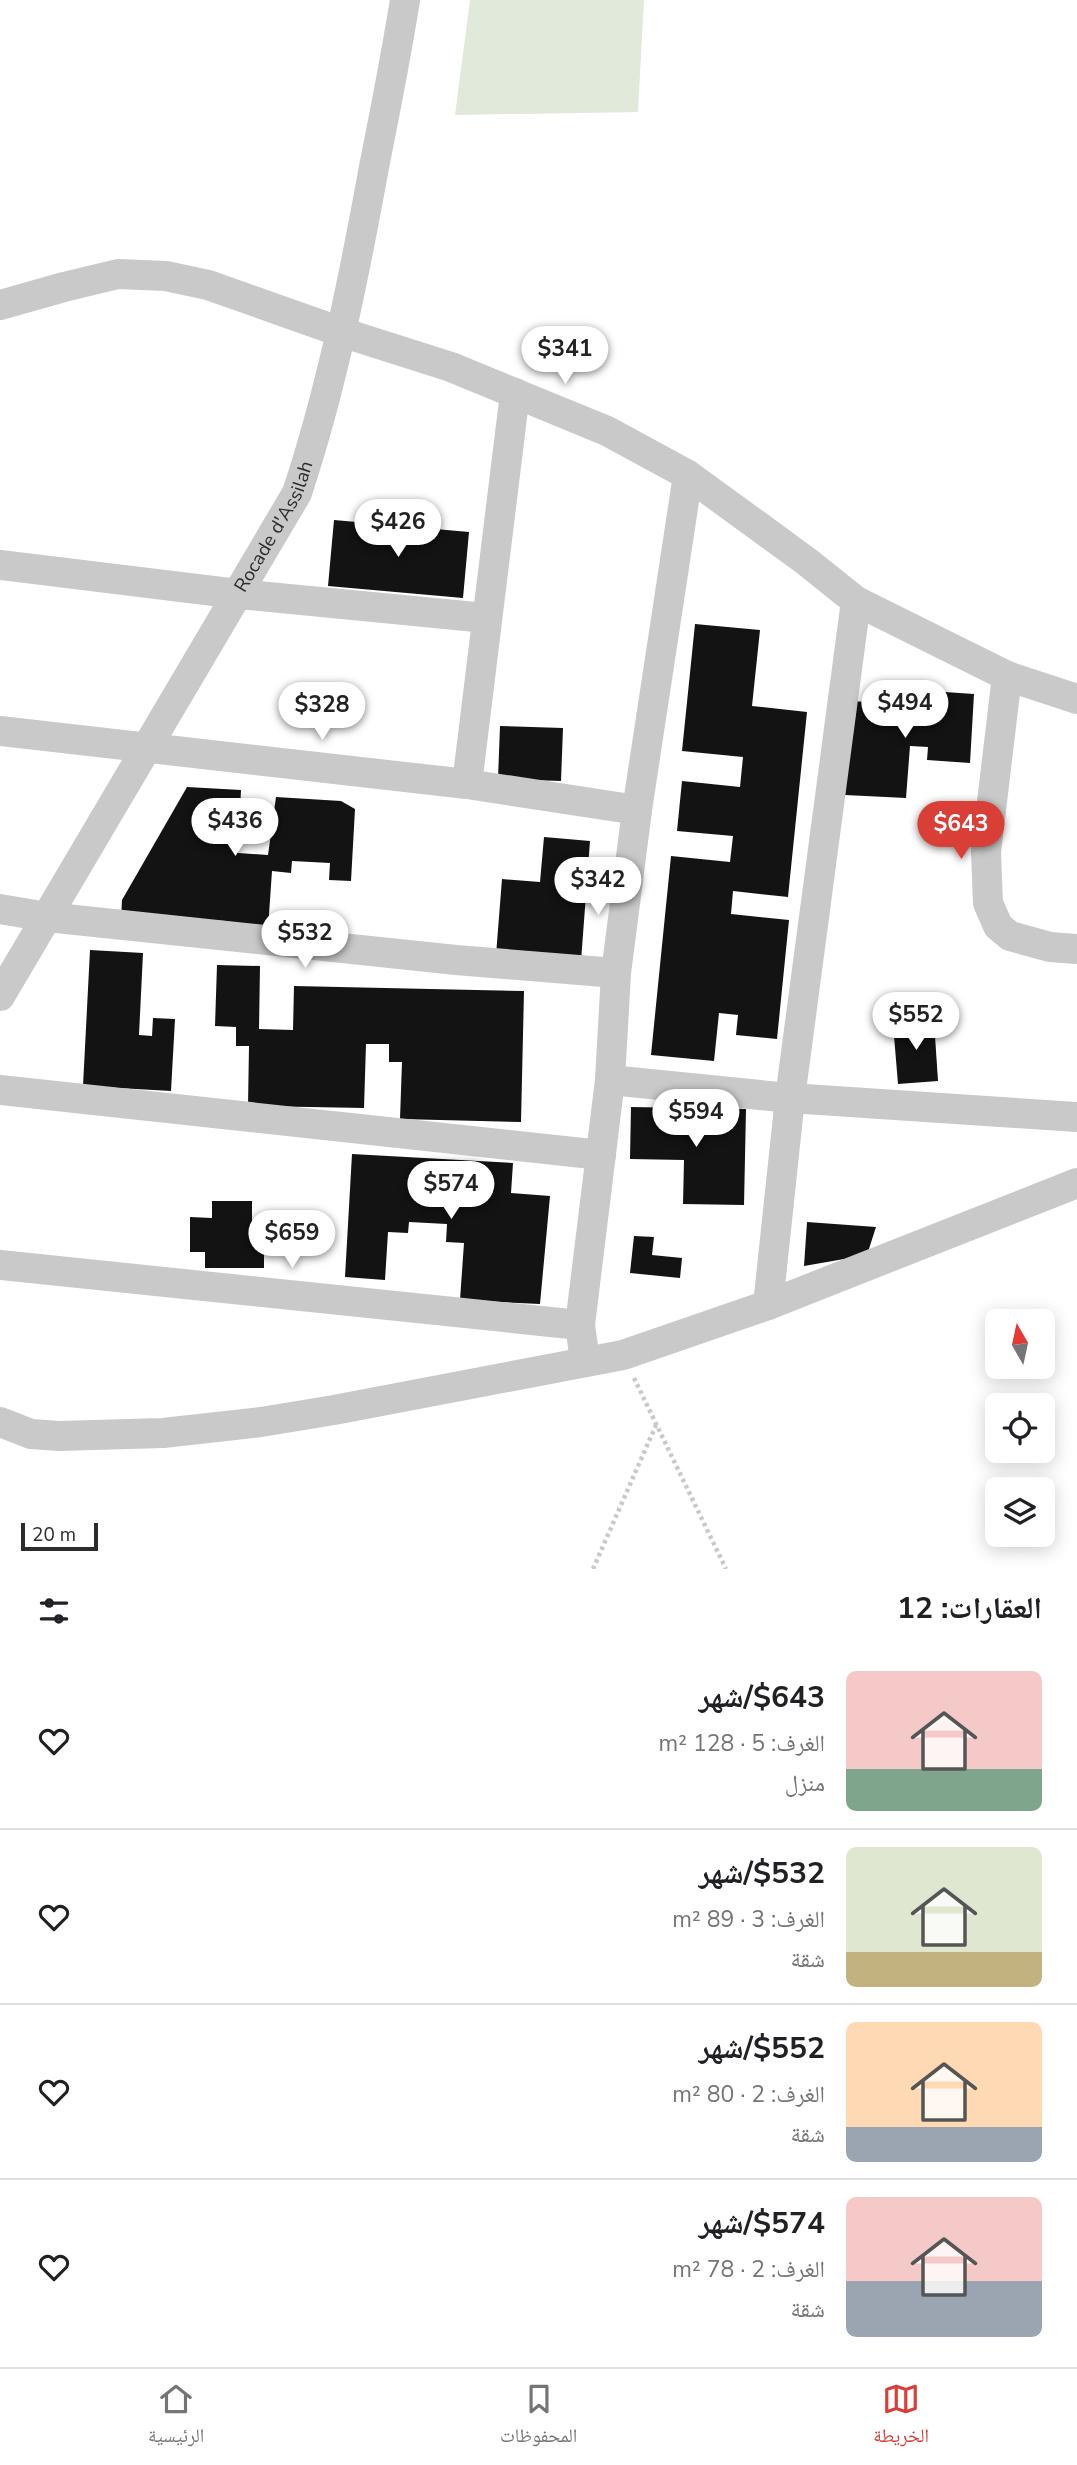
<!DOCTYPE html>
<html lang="ar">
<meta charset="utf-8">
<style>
body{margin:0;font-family:"Nunito Sans","Noto Naskh Arabic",sans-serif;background:#f6f6f6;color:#202124;direction:rtl;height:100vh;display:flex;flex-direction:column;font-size:26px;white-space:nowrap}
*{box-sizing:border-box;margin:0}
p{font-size:23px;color:#757577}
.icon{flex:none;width:38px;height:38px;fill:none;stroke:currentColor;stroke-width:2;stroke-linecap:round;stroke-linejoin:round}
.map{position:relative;height:1569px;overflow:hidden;direction:ltr}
.sheet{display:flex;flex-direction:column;background:#fff;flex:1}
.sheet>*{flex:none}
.needle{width:46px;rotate:351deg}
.buttons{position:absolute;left:985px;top:1309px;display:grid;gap:14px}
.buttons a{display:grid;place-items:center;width:70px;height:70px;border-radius:10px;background:#fff;box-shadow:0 4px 18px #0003;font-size:35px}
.scale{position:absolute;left:21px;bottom:18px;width:77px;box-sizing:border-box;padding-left:7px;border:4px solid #2c2c2c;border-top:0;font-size:19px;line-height:24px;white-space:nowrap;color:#2c2c2c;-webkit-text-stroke:5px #fff;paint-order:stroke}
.price{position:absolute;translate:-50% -60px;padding:0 16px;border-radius:24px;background:#fff;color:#222;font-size:23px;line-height:46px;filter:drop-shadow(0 2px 4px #0008)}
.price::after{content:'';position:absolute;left:50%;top:42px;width:21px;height:16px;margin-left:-10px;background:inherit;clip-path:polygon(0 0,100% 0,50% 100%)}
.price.selected{background:#d93e37;color:#fff}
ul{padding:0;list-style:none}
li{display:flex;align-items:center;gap:21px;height:175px;padding:0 35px}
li+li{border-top:2px solid #e0e0e0}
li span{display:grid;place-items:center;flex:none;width:196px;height:140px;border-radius:10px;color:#555}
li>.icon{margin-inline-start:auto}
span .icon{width:84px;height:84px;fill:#fffc;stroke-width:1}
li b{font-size:30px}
h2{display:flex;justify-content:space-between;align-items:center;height:84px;padding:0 35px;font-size:30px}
.tab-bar{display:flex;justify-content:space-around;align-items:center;height:98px;border-top:2px solid #e0e0e0;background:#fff;font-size:19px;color:#757577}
.tab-bar a{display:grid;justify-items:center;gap:4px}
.tab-bar .selected{color:#d93e37}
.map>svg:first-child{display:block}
.green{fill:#e0e9da}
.building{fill:#131313}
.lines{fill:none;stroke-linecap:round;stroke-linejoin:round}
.path{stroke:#c9c9c9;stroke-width:4.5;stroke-dasharray:3.5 3.5;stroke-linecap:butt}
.minor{stroke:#c9c9c9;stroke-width:30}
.labels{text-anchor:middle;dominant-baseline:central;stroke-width:7;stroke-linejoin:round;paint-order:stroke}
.street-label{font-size:19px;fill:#2c2c2c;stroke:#fff}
</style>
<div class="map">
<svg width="1077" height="1569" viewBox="0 0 1077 1569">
<rect width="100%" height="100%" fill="#fff"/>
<!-- green -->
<path class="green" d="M470 0H644L638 112 455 115Z"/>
<!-- building -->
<g class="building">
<path d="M334 520 469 532 463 598 328 586Z"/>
<path d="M695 624 760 630 752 706 807 712 788 897 733 891 731 914 789 920 777 1039 736 1035 738 1015 719 1013 714 1061 651 1055 671 856 730 862 733 836 677 831 682 781 740 787 743 757 682 751Z"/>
<path d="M916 690 974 694 970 763 927 760 928 747 910 746 906 798 845 795 851 701 915 705Z"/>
<path d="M500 726 563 728 561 781 498 779Z"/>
<path d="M187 787 241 790 238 853 268 855 276 797 341 801 355 809 351 881 329 880 330 863 292 861 291 873 272 871 268 929 237 927 225 921 149 916 121 919 122 900Z"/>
<path d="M544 837 590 841 581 961 496 955 502 879 540 882Z"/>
<path d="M90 950 143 953 139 1035 152 1036 153 1018 175 1019 171 1091 83 1086Z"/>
<path d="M217 965 260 966 259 1029 293 1030 294 986 524 991 521 1122 400 1119 402 1062H389V1044H366L364 1108 248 1106 249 1046H236V1027L215 1026Z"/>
<path d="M934 1021 938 1081 898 1084 893 1024Z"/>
<path d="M631 1107 746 1109 744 1205 683 1204 684 1160 630 1159Z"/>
<path d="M352 1154 513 1163 511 1193 550 1196 540 1304 460 1300 464 1243 446 1242 447 1224 409 1222 408 1233 388 1232 385 1280 345 1277Z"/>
<path d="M212 1201H252V1223H264V1268H205V1252H190V1217L212 1218Z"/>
<path d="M807 1222 876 1227 867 1255 804 1266Z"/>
<path d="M634 1236 654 1237 652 1255 682 1258 680 1278 630 1273Z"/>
</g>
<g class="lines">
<!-- path -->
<g class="path">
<path d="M634 1378 726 1569"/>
<path d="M593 1569 656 1425"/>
</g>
<!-- minor -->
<g class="minor">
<path d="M0 305 64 287 118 274 166 276 208 285 341 332 451 367 607 431 688 475 806 561 856 601 1007 676 1077 699"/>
<path d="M0 565 238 594 486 618"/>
<path d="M1007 676 986 852 988 903 998 926 1010 936 1050 947 1077 949"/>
<path d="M0 731 467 784 637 810"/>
<path d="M467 784 515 393"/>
<path d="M0 909 47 917 456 960 616 973"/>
<path id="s1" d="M0 996 297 493C332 387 354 277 374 167 385 112 396 56 405 0"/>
<path d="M610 1080 790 1098 1077 1117"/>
<path d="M0 1090 601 1155"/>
<path d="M0 1265 580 1325"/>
<path d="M768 1305 790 1098 856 601"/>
<path d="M585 1361 580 1325 610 1080 616 973 637 810 688 475"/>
<path d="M0 1422 31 1434 59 1436 163 1433 261 1422 334 1410 623 1355 768 1305 1077 1183"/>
</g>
</g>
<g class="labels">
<!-- street labels -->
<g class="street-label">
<text stroke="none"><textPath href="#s1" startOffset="544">Rocade d'Assilah</textPath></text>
</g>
</g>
</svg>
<div class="buttons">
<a><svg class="needle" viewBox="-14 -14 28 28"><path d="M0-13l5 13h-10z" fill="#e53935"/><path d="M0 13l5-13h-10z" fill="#757577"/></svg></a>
<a><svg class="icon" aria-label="locate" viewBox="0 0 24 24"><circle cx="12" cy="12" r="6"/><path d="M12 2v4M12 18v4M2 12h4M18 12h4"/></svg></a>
<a><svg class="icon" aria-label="layers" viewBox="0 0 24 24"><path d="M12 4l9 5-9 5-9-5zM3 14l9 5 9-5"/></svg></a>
</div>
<div class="scale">20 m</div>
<b class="price" style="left:565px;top:386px">$341</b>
<b class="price" style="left:398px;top:559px">$426</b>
<b class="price" style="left:905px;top:740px">$494</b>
<b class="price" style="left:322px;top:742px">$328</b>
<b class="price" style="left:235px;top:858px">$436</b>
<b class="price selected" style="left:961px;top:861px">$643</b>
<b class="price" style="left:598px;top:917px">$342</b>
<b class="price" style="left:305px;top:970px">$532</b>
<b class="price" style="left:916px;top:1052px">$552</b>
<b class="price" style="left:696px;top:1149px">$594</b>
<b class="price" style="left:451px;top:1221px">$574</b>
<b class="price" style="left:292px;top:1270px">$659</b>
</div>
<section class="sheet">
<h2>العقارات: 12<svg class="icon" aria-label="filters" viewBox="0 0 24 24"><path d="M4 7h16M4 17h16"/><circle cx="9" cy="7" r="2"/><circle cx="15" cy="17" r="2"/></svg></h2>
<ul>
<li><span style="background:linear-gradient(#f6c9c9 70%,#7fa58c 0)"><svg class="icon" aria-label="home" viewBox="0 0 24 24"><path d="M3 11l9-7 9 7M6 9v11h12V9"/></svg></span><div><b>$643/شهر</b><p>الغرف: 5 · 128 m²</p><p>منزل</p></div><svg class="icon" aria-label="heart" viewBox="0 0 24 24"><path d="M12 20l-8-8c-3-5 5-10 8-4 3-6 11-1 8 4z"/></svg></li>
<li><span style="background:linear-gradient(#dfe7d0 75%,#c2b280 0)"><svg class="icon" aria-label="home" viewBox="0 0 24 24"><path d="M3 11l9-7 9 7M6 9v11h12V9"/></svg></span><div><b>$532/شهر</b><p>الغرف: 3 · 89 m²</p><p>شقة</p></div><svg class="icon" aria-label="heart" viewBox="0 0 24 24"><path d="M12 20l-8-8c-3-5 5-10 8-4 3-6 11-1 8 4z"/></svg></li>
<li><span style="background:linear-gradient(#ffd9b3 75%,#9aa5b1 0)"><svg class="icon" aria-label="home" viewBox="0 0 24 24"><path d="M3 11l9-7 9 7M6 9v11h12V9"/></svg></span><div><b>$552/شهر</b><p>الغرف: 2 · 80 m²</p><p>شقة</p></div><svg class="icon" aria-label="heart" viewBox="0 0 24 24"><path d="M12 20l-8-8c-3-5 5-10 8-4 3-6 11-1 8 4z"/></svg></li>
<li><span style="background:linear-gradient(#f6c9c9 60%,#9aa5b1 0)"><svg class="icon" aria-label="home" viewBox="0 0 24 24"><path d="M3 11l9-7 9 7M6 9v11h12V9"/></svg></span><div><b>$574/شهر</b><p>الغرف: 2 · 78 m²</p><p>شقة</p></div><svg class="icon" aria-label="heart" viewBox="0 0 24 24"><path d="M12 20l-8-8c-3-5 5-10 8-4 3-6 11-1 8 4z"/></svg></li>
</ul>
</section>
<nav class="tab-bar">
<a class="selected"><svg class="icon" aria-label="map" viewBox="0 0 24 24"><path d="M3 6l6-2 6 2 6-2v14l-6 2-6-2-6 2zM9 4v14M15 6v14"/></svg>الخريطة</a>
<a><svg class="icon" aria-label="saved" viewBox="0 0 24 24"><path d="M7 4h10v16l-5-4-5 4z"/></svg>المحفوظات</a>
<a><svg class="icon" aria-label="home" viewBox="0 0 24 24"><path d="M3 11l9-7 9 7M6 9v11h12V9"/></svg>الرئيسية</a>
</nav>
